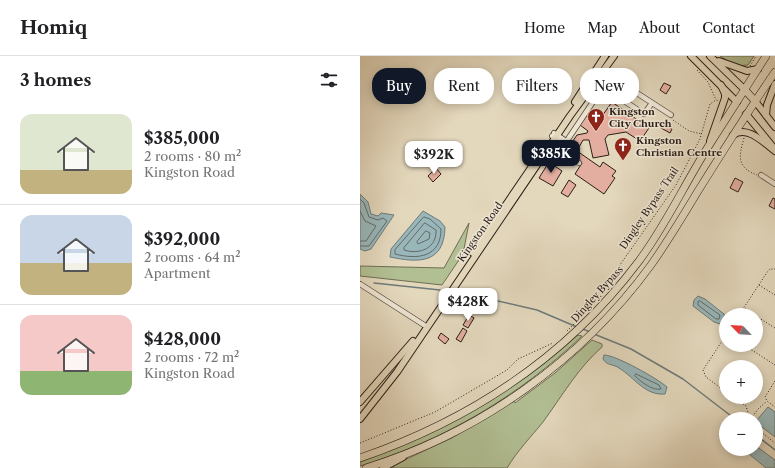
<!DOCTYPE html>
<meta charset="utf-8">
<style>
body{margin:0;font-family:"Libre Caslon Text",serif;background:#f2f2f2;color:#202124;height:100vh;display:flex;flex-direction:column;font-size:15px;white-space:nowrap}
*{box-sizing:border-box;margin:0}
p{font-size:13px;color:#757577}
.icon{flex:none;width:22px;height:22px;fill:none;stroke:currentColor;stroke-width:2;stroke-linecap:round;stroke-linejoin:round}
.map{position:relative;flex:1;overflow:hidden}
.sheet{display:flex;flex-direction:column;background:#fff;width:360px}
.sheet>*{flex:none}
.top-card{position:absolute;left:12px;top:12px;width:343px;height:36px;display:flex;gap:8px}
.needle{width:26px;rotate:295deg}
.fabs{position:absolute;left:359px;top:252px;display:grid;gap:8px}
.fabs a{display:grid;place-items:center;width:44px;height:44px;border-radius:50%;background:#fff;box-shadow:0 2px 10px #0003;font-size:20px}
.price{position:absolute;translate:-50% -34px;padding:0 9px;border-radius:8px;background:#fff;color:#222;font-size:13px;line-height:26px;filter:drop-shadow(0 1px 2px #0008)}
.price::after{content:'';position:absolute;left:50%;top:24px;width:12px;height:9px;margin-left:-6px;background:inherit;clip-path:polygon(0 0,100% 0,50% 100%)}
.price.selected{background:#111827;color:#fff}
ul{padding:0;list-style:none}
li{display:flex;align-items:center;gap:12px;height:100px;padding:0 20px}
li+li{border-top:1px solid #e0e0e0}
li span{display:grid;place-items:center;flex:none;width:112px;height:80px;border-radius:12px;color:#555}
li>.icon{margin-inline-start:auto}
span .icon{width:48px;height:48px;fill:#fffc;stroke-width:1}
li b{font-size:17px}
h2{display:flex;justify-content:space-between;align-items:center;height:48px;padding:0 20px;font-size:17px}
.chip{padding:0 14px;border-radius:16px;background:#fff;box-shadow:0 2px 10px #0003;font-size:14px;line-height:36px}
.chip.selected{background:#111827;color:#fff}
header{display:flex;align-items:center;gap:24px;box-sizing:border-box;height:56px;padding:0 20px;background:#fff;border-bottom:1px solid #e0e0e0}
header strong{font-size:19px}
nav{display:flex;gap:22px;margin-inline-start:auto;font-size:14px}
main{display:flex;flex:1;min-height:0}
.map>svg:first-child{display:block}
.green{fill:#b1bf93;stroke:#6e6e55}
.water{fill:#99b7ba;stroke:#6d7a79}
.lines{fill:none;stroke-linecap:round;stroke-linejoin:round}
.shore{stroke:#626a68;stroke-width:1}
.stream{stroke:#6d7a79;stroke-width:1.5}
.building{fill:#e3ae9f;stroke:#2b1e17}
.minor-casing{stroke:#594c40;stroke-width:6}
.major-casing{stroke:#2b1e17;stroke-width:8}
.highway-casing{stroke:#2b1e17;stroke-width:8}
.path{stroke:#2b1e17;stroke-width:1;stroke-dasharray:1 2;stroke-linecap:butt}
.minor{stroke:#ede5d3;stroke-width:4.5}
.major{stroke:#e3d7bc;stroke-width:6}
.highway{stroke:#e3d7bc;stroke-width:7}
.labels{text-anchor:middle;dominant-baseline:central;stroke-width:3;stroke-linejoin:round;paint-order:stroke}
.poi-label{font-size:10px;font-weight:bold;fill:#2b1e17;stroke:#ede5d3;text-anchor:start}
.street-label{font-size:10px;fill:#2b1e17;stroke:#ede5d3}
</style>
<header>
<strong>Homiq</strong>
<nav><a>Home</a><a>Map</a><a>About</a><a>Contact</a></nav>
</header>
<main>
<section class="sheet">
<h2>3 homes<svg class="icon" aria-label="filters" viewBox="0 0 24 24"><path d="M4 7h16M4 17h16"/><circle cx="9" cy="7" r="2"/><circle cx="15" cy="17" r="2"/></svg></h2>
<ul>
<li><span style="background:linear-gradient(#dfe7d0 70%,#c2b280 0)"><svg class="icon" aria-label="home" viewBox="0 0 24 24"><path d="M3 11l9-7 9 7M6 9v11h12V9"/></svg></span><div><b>$385,000</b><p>2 rooms · 80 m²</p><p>Kingston Road</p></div></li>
<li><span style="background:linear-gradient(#c9d6e8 60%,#c2b280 0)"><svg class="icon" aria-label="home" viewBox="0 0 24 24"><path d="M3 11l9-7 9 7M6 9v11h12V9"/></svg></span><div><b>$392,000</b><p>2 rooms · 64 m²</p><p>Apartment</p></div></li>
<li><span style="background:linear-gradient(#f6c9c9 70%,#8fb573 0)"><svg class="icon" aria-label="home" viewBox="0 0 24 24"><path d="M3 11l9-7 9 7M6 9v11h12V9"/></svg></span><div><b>$428,000</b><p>2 rooms · 72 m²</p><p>Kingston Road</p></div></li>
</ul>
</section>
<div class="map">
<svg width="415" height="412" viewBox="0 0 415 412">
<rect width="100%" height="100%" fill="#e3d7bc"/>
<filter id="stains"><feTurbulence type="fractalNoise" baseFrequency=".005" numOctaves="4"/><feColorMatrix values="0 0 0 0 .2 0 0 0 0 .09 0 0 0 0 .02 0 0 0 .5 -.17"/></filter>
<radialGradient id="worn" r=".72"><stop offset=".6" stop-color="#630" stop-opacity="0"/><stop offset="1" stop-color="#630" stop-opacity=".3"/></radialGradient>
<!-- green -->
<g class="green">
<path d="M360 0H394L388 9 376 10Z"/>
<path d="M109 167 103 198 82 229 0 220V210L84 212Z"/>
<path d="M218 279 222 280C159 340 83 385 0 410V406C84 377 152 338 218 279Z"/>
<path d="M232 284 242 288V291C218 312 202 340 183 366 170 382 158 394 147 412H27L92 382 154 345 155 347 195 317Z"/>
</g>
<!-- water -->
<g class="water">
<path d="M0 138 8 146 11 158 18 160 21 157 34 159 11 193 5 195 0 193Z"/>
<path d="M63 155 80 165 85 171C84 208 59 207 30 201L31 193Z"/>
<path d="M338 240 345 243 364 258 365 262 360 268 354 266 333 250 334 244Z"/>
<path d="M244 299C256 299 298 323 307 331L305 338C285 340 274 321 259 312 254 308 247 310 243 303Z"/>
<path d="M408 351 415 356V381L398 368 397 364Z"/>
<path d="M396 390 415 404V412H406L383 393H396Z"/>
</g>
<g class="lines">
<!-- shore -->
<g class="shore">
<path d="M0 143 4 147 9 161 18 164 23 162 27 165 9 190H0"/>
<path d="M0 155 5 165 16 170 6 185H0"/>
<path d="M64 161 70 163 81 173C81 201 58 204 35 198V194Z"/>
<path d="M65 167 76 174C77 192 60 199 44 194V192Z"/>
<path d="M66 175 70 177 69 183 58 188 57 186Z"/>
<path d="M340 245 360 259 359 263H356L338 249V246Z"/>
<path d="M276 318 299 329 301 333C293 335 281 326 275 320Z"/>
</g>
<!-- stream -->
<g class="stream">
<path d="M14 227 80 234"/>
<path d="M99 236 177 254 217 271"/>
<path d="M223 273 230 276"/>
<path d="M234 278 271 293 323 323 375 363"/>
<path d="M396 379 415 394"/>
</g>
</g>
<!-- building -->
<g class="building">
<path d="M204 26 210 30 204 39 198 36Z"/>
<path d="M304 27 311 30 306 38 300 34Z"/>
<path d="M252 46 289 72 280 85 266 76 248 79 245 83 249 99 233 102 229 84H223L217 95 240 111 243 106 256 115 252 120 255 122 244 138 215 118 222 107 207 97 210 93 208 92 217 79 227 77 228 75 220 69 226 60 234 65 237 61 242 60Z"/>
<path d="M304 68 312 73 310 77 301 72Z"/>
<path d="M189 106 202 115 193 130 179 122Z"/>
<path d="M76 112 81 118 73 126 68 120Z"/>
<path d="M375 122 383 126 378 136 370 132Z"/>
<path d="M209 124 216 129 208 141 201 137Z"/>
<path d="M413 142 415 143V153L409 150Z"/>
<path d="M109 259 114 262 108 272 103 269Z"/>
<path d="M103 272 107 275 101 286 96 283Z"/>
<path d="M81 277 89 283 85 288 78 282Z"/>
</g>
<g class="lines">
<defs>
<g id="minor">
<path d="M239 20 252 21 311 59"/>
<path d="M194 77 206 85"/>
<path d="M192 80 205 88"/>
<path d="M219 107 200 95 243 31 284 58 292 47"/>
<path d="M401 119 415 128"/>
<path d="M0 228 64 269"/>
</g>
<g id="major">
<path d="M331 0 377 46"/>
<path d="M350 0 385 34"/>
<path d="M359 5 387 15 398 13"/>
<path d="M395 45 415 71"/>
<path d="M215 46 245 0"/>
<path d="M386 58 413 91"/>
<path d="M406 59 407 49 415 28"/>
<path d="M373 79C388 69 404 87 415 95"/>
<path d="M350 85 365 42V38L361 29"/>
<path d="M113 197 173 109"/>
<path d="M0 346 53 285"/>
<path d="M0 363 37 316 210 60 254 0"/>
<path d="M23 412 43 401"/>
</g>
<g id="highway">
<path d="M385 34 395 45"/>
<path d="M0 402C113 363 207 301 279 205 306 169 324 129 348 91 367 61 387 30 406 0"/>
<path d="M6 412C119 377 221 305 291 209 308 185 323 160 338 135 363 95 388 55 415 16"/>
</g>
</defs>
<!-- minor casing -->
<use href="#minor" class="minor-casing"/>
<!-- major casing -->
<use href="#major" class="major-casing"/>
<!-- highway casing -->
<use href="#highway" class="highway-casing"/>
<!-- path -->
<g class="path">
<path d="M390 10 396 0"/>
<path d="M337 14 348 26 356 44"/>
<path d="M313 64 329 75 342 78"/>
<path d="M384 82C379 100 376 111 397 119"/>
<path d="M399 229 415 239"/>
<path d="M385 252 395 259"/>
<path d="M379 259 408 215 410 213H415"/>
<path d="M396 260 415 272"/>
<path d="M207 275 240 242 248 226 316 129 340 83 350 48 356 44 359 45"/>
<path d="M366 279 343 314 346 321 366 336"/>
<path d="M384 289 415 309"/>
<path d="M415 325 405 341 407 345 415 351"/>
<path d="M373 341 386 350 390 363"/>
<path d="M391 363 398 353 406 346"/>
<path d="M396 372 415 387"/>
<path d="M0 387 75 356 147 314 158 303 193 287"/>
</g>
<!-- minor -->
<use href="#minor" class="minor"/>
<!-- major -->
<use href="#major" class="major"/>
<!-- highway -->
<use href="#highway" class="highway"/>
</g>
<!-- icons -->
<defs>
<symbol id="church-pin" viewBox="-11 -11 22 30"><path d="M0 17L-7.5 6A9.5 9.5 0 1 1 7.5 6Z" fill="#8f2418" stroke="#ede5d3"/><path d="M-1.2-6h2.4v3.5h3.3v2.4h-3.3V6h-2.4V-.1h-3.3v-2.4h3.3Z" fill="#fff"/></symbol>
</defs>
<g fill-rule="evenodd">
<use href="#church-pin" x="226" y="51" width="20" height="27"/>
<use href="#church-pin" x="253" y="80" width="20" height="27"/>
</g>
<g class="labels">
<!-- poi labels -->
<g class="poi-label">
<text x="249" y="55">Kingston<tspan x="249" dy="12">City Church</tspan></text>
<text x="276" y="84">Kingston<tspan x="276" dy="12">Christian Centre</tspan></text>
</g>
<!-- street labels -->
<g class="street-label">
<text transform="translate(289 152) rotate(-56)">Dingley Bypass Trail</text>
<text transform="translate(120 176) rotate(-55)">Kingston Road</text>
<text transform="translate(237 238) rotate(-48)">Dingley Bypass</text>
</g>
</g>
<rect width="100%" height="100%" filter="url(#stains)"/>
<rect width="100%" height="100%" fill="url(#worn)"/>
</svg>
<div class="fabs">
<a><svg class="needle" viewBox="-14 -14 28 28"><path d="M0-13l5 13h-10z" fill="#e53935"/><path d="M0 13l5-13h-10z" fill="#757577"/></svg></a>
<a>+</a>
<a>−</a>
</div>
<b class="price selected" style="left:191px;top:118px">$385K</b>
<b class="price" style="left:74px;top:119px">$392K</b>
<b class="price" style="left:108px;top:266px">$428K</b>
<div class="top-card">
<a class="chip selected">Buy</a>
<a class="chip">Rent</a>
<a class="chip">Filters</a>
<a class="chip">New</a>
</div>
</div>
</main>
